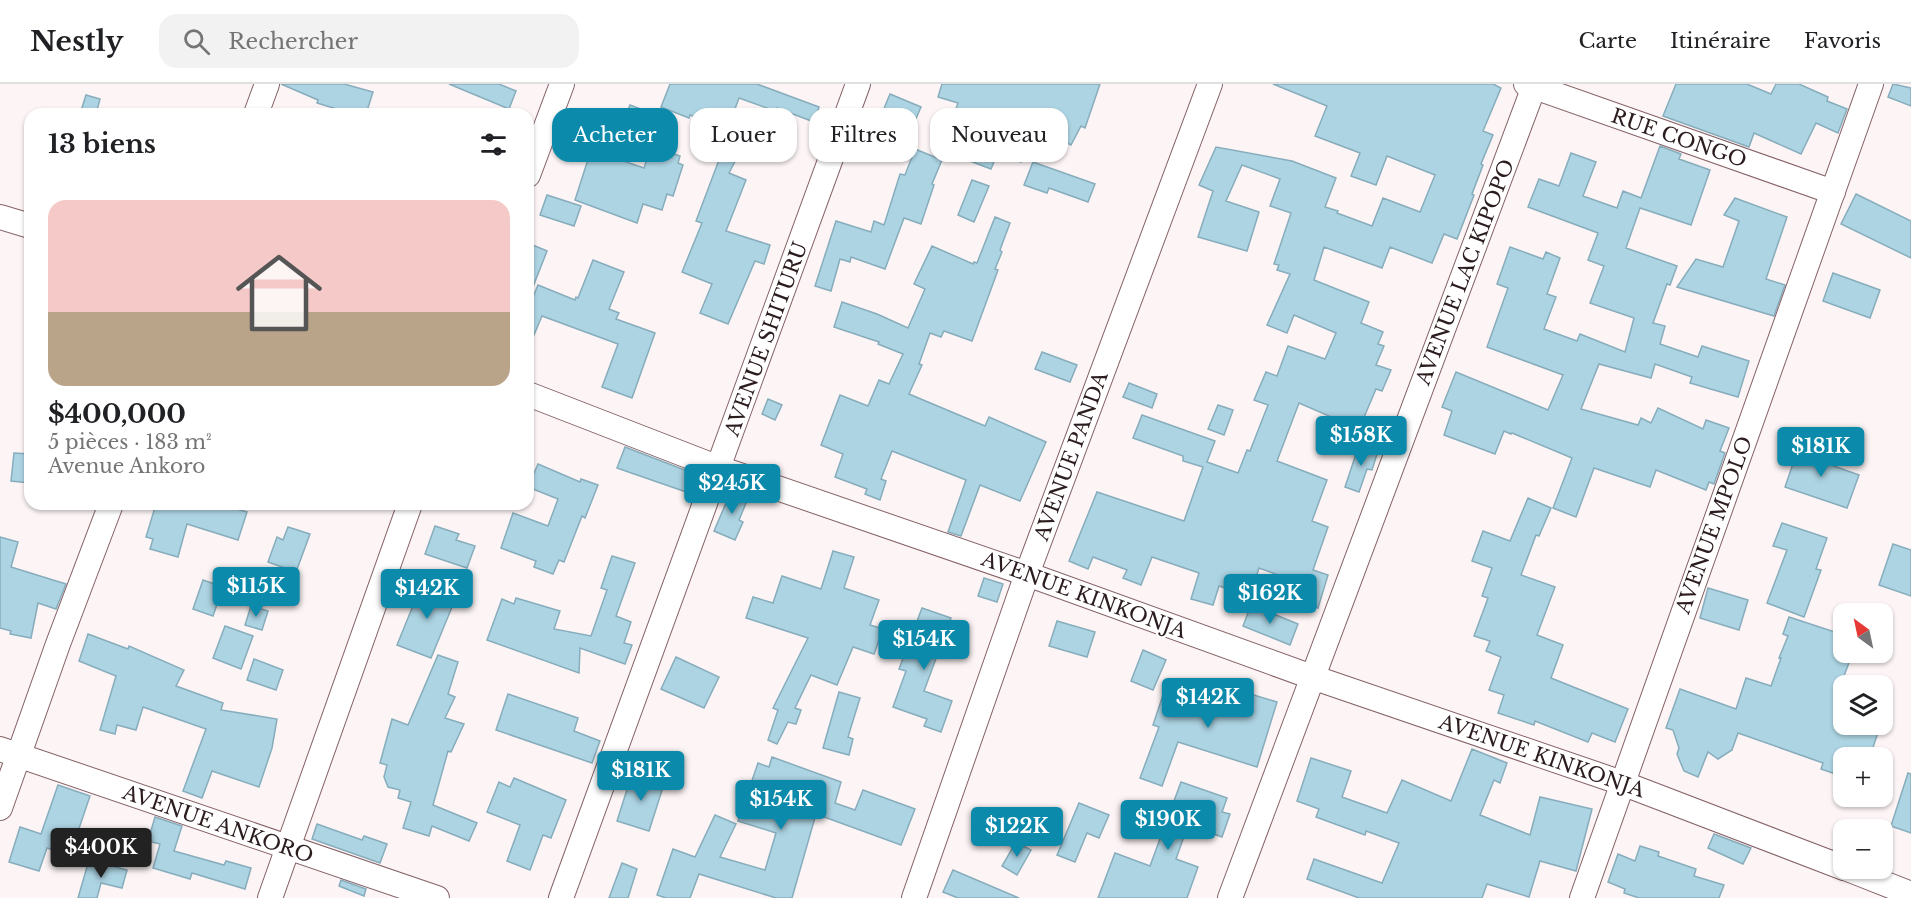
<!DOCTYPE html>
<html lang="fr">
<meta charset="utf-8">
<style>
body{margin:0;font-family:"Libre Baskerville",serif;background:#f2f2f2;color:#202124;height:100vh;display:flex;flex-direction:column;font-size:22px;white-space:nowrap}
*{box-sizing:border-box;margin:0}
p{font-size:20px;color:#757577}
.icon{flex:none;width:33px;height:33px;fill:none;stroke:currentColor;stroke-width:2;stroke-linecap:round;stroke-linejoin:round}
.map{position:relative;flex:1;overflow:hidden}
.side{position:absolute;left:24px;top:24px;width:510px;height:402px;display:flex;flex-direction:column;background:#fff;border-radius:18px;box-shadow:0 2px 4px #0004}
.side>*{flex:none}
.banner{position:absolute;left:552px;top:24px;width:570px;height:54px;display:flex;gap:12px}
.needle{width:39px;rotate:327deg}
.tools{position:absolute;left:1833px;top:519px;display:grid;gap:12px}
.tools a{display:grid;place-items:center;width:60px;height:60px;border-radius:12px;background:#fff;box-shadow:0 2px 4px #0004;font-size:30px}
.price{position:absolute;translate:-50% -51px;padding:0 14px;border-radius:6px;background:#0c8aac;color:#fff;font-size:20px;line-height:39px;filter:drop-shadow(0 2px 3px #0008)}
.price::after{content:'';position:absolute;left:50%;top:36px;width:18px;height:14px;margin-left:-9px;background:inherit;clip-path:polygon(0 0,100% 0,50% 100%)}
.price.on{background:#222;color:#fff}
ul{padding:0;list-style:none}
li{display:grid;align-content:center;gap:12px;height:318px;padding:0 24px}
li+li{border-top:2px solid #e0e0e0}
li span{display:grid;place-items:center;height:186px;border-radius:18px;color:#555}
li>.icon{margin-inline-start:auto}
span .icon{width:108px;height:108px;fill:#fffc;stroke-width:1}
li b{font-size:26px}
h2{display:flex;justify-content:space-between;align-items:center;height:72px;padding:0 24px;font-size:26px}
.pill{padding:0 21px;border-radius:18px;background:#fff;box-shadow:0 2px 4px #0004;font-size:21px;line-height:54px}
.pill.on{background:#0c8aac;color:#fff}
header{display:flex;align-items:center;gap:36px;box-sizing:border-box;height:84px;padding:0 30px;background:#fff;border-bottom:2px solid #e0e0e0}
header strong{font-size:28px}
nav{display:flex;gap:33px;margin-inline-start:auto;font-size:21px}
.search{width:420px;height:54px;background:#f2f2f2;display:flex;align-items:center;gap:15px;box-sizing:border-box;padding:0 21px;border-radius:18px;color:#757577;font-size:22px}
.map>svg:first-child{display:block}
.building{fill:#add4e3;stroke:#87adbc;stroke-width:1.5}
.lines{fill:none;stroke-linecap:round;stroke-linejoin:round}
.minor-casing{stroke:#856267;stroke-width:26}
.minor{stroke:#fff;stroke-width:24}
.labels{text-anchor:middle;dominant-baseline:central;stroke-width:4.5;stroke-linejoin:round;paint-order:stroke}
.street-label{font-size:20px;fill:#2b1c1e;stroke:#fff}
</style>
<header>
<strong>Nestly</strong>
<div class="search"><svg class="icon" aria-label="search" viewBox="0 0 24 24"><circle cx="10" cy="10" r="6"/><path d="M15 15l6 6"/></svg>Rechercher</div>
<nav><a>Carte</a><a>Itinéraire</a><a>Favoris</a></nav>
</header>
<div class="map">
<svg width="1911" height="814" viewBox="0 0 1911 814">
<rect width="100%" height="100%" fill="#fcf4f5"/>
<!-- building -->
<g class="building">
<path d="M281 0H344L373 8 366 30H353L317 19 318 16Z"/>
<path d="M449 0H499L516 7 509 25Z"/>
<path d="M670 0H757L819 23 814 38 777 24 775 27 739 14 728 44 690 31 689 34 661 23Z"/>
<path d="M942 0H1100L1085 44 1081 42 1071 61 1037 43 1021 78 998 68 991 85 970 77 986 37 955 27 958 19 938 13Z"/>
<path d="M1273 0H1493L1501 4 1483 47 1493 51 1481 80 1483 81 1472 110 1474 111 1457 155 1444 150 1432 179 1390 163 1382 184 1324 163 1314 196 1369 218 1361 239 1383 248 1378 260 1384 262 1376 281 1391 286 1382 307 1376 305 1359 345 1299 319 1277 377 1327 396 1312 437 1328 443 1313 486 1328 491 1318 524 1304 519 1309 502 1259 484 1250 512 1219 502 1213 521 1191 515 1199 489 1152 473 1141 501 1123 494 1127 486 1093 473 1088 485 1069 477 1097 408 1184 437 1203 383 1183 377V372L1133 354 1142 331 1215 357 1207 378 1238 389 1247 366 1250 367 1268 321 1254 316 1266 288 1277 292 1288 262 1325 275 1336 249 1294 231 1287 249 1267 241 1290 190 1277 186 1279 181 1274 180 1291 129 1270 122 1280 95 1242 81 1226 117 1259 128 1247 167 1198 153 1213 107 1199 101 1216 63 1292 77 1336 94 1325 123 1338 127 1337 129 1372 142 1383 114 1420 128 1435 91 1387 72 1376 101 1351 92 1360 69 1315 52 1327 22Z"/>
<path d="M1676 0H1747L1771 10 1776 0H1799L1828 13 1827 17 1847 25 1838 49 1816 39 1801 70 1754 49 1749 63 1663 32Z"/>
<path d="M1893 0 1911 4V22L1888 13Z"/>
<path d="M890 10 921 23 909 51 878 39Z"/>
<path d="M86 11 100 15 96 30H80Z"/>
<path d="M630 21 654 30 648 45 624 36Z"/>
<path d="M726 52 744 60 729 89 746 96 726 147 770 161 764 180 755 177 728 240 700 229 712 200 682 188 702 139 696 137 722 68 719 67Z"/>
<path d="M651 62 680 72 678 79 683 81 673 112 667 110 662 126 643 120 637 139 575 116 591 66 644 84Z"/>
<path d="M1660 62 1681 70 1679 75 1710 86 1691 141 1640 124 1626 164 1677 182 1670 201 1667 200 1653 239 1665 242 1660 260 1698 273 1702 262 1749 277 1738 313 1690 299 1692 293 1655 280 1651 294 1599 280 1581 325 1638 341 1641 334 1651 339 1658 324 1703 345 1706 336 1729 344 1720 367 1725 369 1714 400 1709 398 1706 406 1656 386 1650 403 1594 384 1576 433 1553 424 1572 374 1512 349 1511 350 1504 347 1495 370 1444 351 1452 327 1442 323 1456 288 1548 326 1563 291 1487 263 1508 204 1497 200 1510 163 1543 175 1546 168 1560 174 1547 210 1556 213 1544 245 1577 257 1580 250 1625 268 1634 234 1590 219 1604 182 1588 176 1598 149 1528 123 1539 95 1559 102 1571 69 1596 78 1583 112 1617 124 1623 107 1641 114Z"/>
<path d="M915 65 942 76 932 100 934 101 921 140 904 134 885 185 851 173 850 178 840 175 831 207 815 202 836 137 871 148 874 137 884 141 900 90 905 91Z"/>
<path d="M1033 78 1095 100 1088 118 1049 104 1047 109 1024 101Z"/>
<path d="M972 96 989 102 974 138 958 131Z"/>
<path d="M1856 110 1911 137V174L1841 140Z"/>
<path d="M547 111 581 122 574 142 540 131Z"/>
<path d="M1735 114 1787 133 1766 195 1785 201 1774 232 1677 203 1696 175 1723 183 1739 137 1724 131Z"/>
<path d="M995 133 1010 139 1000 166 1002 168 995 185 998 186 972 257 944 247 941 253 930 249 919 280 922 281 909 310 985 342 989 333 1046 358 1020 417 980 401 961 452 948 448 966 396 892 367 881 395 886 397 880 416 865 410 867 405 835 393 843 370 821 361 840 311 868 322 879 296 889 300 903 270 878 260 879 258 834 243 842 218 877 230 908 244 925 205 914 200 932 162 973 180 974 178 977 179Z"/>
<path d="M528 159 547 167 529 213H528Z"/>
<path d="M593 176 624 188 609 225 619 229 616 235 655 249 632 314 602 303 618 260 542 232 528 265V225L538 201 575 216 576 213 578 214Z"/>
<path d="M1833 189 1880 206 1870 234 1823 217Z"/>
<path d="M1042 268 1077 281 1070 298 1035 285Z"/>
<path d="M1129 299 1157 310 1152 324 1123 313Z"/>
<path d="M768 315 782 321 775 336 762 330Z"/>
<path d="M1218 321 1233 326 1224 351 1208 345Z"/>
<path d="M1359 361 1378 367 1372 386 1367 385 1359 408 1345 403Z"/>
<path d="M1799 362 1834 374 1831 381 1859 391 1847 424 1785 403Z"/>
<path d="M625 363 695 390 689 409 617 384Z"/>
<path d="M14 369 30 370V399L11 397Z"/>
<path d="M538 380 580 398 581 395 598 401 585 434 582 432 564 478 559 476 553 490 534 483 536 477 501 464 513 429 548 442 558 415 528 403Z"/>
<path d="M732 405 749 412 739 436 743 438 735 456 714 447Z"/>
<path d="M1528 414 1551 424 1539 452 1536 451 1521 491 1555 503 1537 551 1563 561 1551 594 1628 625 1615 658 1592 649 1588 658 1535 637 1534 641 1498 629 1504 611 1489 606 1501 573 1486 567 1490 557 1474 552 1488 514 1482 512 1492 484 1472 477 1483 447 1510 457Z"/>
<path d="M156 420H220L247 428 238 456 187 440 178 473 150 465 153 455 146 453Z"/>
<path d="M1782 439 1827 454 1816 485 1821 486 1804 533 1767 519 1787 466 1773 462Z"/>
<path d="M435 442 459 450 456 456 475 462 467 484 425 470Z"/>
<path d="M288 443 310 450 296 488 268 478 277 453 283 456Z"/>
<path d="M0 453 18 458 11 483 66 500 56 525 38 519 31 554 10 550 11 547 0 544Z"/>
<path d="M1893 460 1911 466V512L1879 501Z"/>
<path d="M833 467 854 473 844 504 879 516 870 541 883 545 874 570 853 563 837 601 811 591 795 624 801 626 796 640 788 638 777 660 768 656 778 626 773 624 808 554 746 534 753 513 773 519 782 492 821 505Z"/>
<path d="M612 472 635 479 616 532 631 538 624 559 632 561 625 580 580 564 579 589 487 556 502 515 514 520 516 514 560 527 554 545 591 552 607 506 601 504Z"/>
<path d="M984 494 1003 500 997 518 978 512Z"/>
<path d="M203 496 223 503 213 532 193 525Z"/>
<path d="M423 497 457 511 431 574 397 561Z"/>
<path d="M1708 504 1748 516 1739 546 1700 534Z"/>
<path d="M1251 521 1298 540 1290 561 1243 542Z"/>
<path d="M251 522 268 527 262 546 245 541Z"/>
<path d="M922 524 951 534 924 607 952 617 941 648 924 642 927 635 893 623 906 587 899 585Z"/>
<path d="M1789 533 1844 551V568H1853L1844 592V640H1881L1871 669 1855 664 1851 674H1844V693L1821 685 1823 679 1738 649 1732 666 1718 675 1708 668 1698 693 1684 687 1677 670 1679 664 1673 646 1666 644 1680 605 1736 625 1746 594 1771 602 1781 574H1779L1788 552 1783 550Z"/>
<path d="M1057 537 1095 548 1087 573 1049 562Z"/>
<path d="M225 542 253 552 241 585 213 574Z"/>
<path d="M88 550 128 565 129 562 184 586 176 602 223 619 221 626 277 635 272 664 259 703 212 687 202 714 183 707 206 645 143 623 136 646 117 641 115 650 100 646 116 592 79 577Z"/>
<path d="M1143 566 1166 576 1153 606 1131 597Z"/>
<path d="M438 571 458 578 448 610 455 613 445 634 464 640 451 668 448 667 433 721 477 739 469 757 432 742 429 752 403 744 411 718 398 714 400 706 388 703 384 693 387 681 380 679 392 635 408 641Z"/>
<path d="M676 573 719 593 704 624 661 605Z"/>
<path d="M254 575 283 586 276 606 247 596Z"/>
<path d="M1166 602 1232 624 1237 606 1277 618 1257 683 1178 658 1162 702 1140 694 1159 643 1153 641Z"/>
<path d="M839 608 860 614 848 653 853 655 849 671 823 664Z"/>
<path d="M508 610 578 634 574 647 600 657 592 679 496 646Z"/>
<path d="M1472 665 1507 679 1500 699 1494 696 1480 731 1530 751 1540 713 1592 725 1576 787 1540 777 1529 813 1487 800 1482 814H1359L1307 795 1314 775 1382 799 1399 759 1366 747 1365 751 1316 733 1319 725 1297 717 1311 674 1351 687 1342 713 1387 729 1402 696 1451 717Z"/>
<path d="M772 673 841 698 835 719 855 726 863 706 915 725 901 761 816 730 792 814H776L699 790 690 814H666L657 811 673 765 695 773 715 731 736 740 720 773 765 786 776 749 738 737 758 679 769 683Z"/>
<path d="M1908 689 1911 690V749L1891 742Z"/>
<path d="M632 690 664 700 649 747 617 737Z"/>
<path d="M514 694 566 716 551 754 543 751 530 786 507 777 520 741 487 728 499 698 510 703Z"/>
<path d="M1181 698 1227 714 1222 728 1230 730 1222 753 1188 741 1176 775 1198 783 1187 814H1098L1115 769 1150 782Z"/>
<path d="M58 701 90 712 70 771 47 764 39 787 9 778 20 743 41 750Z"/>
<path d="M1079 719 1109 731 1099 754 1087 749 1075 778 1057 771Z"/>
<path d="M155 733 182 742 174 767 224 781 226 777 251 784 245 805 192 789 190 795 153 784 160 760 148 757Z"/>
<path d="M317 740 362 756 364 752 387 760 380 779 312 755Z"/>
<path d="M1714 750 1751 764 1743 780 1708 764Z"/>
<path d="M1016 758 1031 766 1017 791 1002 782Z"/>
<path d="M1640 762 1659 768 1658 772 1696 785 1694 792 1724 801 1719 814H1639L1624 809 1625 805 1608 798 1618 770 1635 777Z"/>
<path d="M89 776 127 786 122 804 101 799 97 814H78Z"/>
<path d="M622 779 637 785 628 814H609Z"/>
<path d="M953 786 1019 814H958L943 808Z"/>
<path d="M341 796 366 805 364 812 339 802Z"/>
</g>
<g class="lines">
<defs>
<g id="minor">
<path d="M1526 0 1833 108"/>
<path d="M256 30 267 0"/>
<path d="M528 91 562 0"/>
<path d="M0 133 30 142"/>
<path d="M528 310 719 384 1027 490 1312 593 1622 699 1844 784"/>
<path d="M0 665 437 814"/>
<path d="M0 724 58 560 111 420"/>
<path d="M1845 784 1911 810"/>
<path d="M270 814 410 420"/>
<path d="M561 814 858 0"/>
<path d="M914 814 1027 490 1210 0"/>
<path d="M1230 814 1535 0"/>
<path d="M1582 814 1871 0"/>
</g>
</defs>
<!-- minor casing -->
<use href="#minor" class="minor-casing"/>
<!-- minor -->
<use href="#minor" class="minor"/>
</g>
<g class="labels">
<!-- street labels -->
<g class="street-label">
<text transform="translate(1679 54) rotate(19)">RUE CONGO</text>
<text transform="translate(1465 188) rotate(-69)">AVENUE LAC KIPOPO</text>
<text transform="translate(766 255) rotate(-70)">AVENUE SHITURU</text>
<text transform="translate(1071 372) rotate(-70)">AVENUE PANDA</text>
<text transform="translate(1714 441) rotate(-70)">AVENUE MPOLO</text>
<text transform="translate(1084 511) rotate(20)">AVENUE KINKONJA</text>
<text transform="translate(1542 672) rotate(19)">AVENUE KINKONJA</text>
<text transform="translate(218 740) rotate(19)">AVENUE ANKORO</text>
</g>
</g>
</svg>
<div class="tools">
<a><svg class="needle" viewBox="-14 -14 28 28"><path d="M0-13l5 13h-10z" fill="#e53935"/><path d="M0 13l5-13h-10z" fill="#757577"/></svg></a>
<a><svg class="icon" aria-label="layers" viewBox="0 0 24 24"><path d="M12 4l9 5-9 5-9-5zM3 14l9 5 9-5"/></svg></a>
<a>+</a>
<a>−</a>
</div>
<b class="price" style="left:1361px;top:383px">$158K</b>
<b class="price" style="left:1821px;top:394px">$181K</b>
<b class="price" style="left:732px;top:431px">$245K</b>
<b class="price" style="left:256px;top:534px">$115K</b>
<b class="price" style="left:427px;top:536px">$142K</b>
<b class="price" style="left:1270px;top:541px">$162K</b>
<b class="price" style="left:924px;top:587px">$154K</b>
<b class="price" style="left:1208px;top:645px">$142K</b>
<b class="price" style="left:641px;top:718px">$181K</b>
<b class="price" style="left:781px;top:747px">$154K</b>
<b class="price" style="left:1168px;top:767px">$190K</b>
<b class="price" style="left:1017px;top:774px">$122K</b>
<b class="price on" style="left:101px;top:795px">$400K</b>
<div class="banner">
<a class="pill on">Acheter</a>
<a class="pill">Louer</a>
<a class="pill">Filtres</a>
<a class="pill">Nouveau</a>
</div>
<section class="side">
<h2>13 biens<svg class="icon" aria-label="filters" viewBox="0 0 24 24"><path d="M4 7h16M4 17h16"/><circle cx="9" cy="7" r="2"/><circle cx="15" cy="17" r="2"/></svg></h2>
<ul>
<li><span style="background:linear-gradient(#f6c9c9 60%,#b9a48a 0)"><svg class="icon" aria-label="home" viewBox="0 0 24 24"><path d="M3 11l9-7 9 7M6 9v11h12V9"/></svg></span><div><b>$400,000</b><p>5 pièces · 183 m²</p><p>Avenue Ankoro</p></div></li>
</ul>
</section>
</div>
